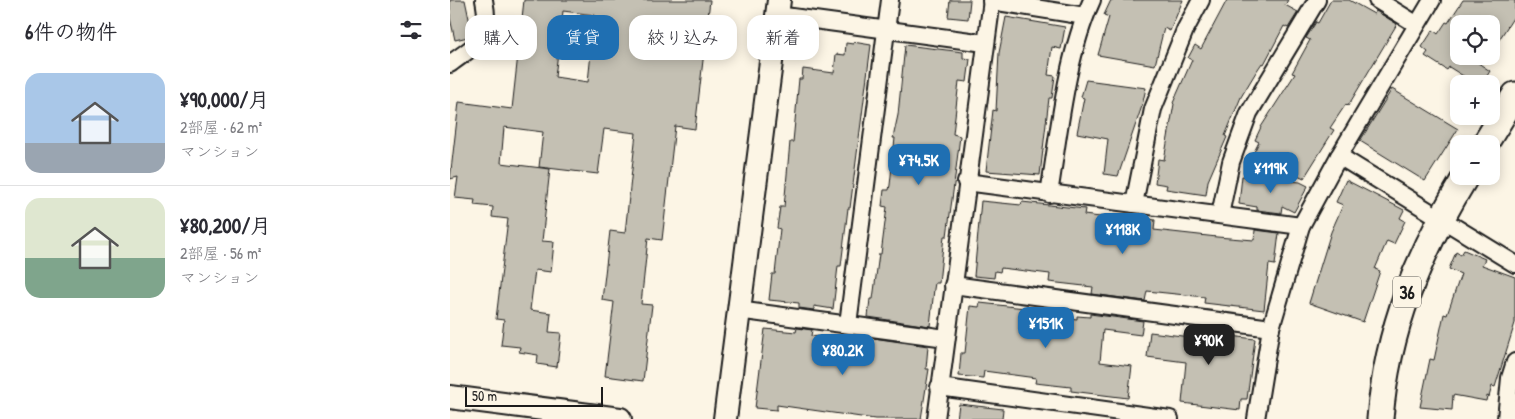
<!DOCTYPE html>
<html lang="ja">
<meta charset="utf-8">
<style>
body{margin:0;font-family:"Patrick Hand","Klee One",sans-serif;background:#f2f2f3;color:#2b2b33;height:100vh;display:flex;flex-direction:column;font-size:19px;white-space:nowrap}
*{box-sizing:border-box;margin:0}
p{font-size:16px;color:#7c7c81}
.icon{flex:none;width:28px;height:28px;fill:none;stroke:currentColor;stroke-width:2;stroke-linecap:round;stroke-linejoin:round}
.map{position:relative;flex:1;overflow:hidden}
.drawer{display:flex;flex-direction:column;background:#fff;width:450px}
.drawer>*{flex:none}
.guide{position:absolute;left:15px;top:15px;width:475px;height:45px;display:flex;gap:10px}
.buttons{position:absolute;left:1000px;top:15px;display:grid;gap:10px}
.buttons a{display:grid;place-items:center;width:50px;height:50px;border-radius:10px;background:#fff;box-shadow:0 2px 12px #0003;font-size:25px}
.scale{position:absolute;left:15px;bottom:12px;width:138px;box-sizing:border-box;padding-left:5px;border:2px solid #1c1c1c;border-top:0;font-size:14px;line-height:18px;white-space:nowrap;color:#1c1c1c;-webkit-text-stroke:4px #fcf5e5;paint-order:stroke}
.price{position:absolute;translate:-50% -42px;padding:0 11px;border-radius:10px;background:#1f6fb2;color:#fff;font-size:16px;line-height:32px;filter:drop-shadow(0 1px 2px #0008)}
.price::after{content:'';position:absolute;left:50%;top:30px;width:15px;height:11px;margin-left:-8px;background:inherit;clip-path:polygon(0 0,100% 0,50% 100%)}
.price.on{background:#222;color:#fff}
ul{padding:0;list-style:none}
li{display:flex;align-items:center;gap:15px;height:125px;padding:0 25px}
li+li{border-top:1px solid #e1e1e2}
li span{display:grid;place-items:center;flex:none;width:140px;height:100px;border-radius:15px;color:#555}
li>.icon{margin-inline-start:auto}
span .icon{width:60px;height:60px;fill:#fffc;stroke-width:1}
li b{font-size:21px}
h2{display:flex;justify-content:space-between;align-items:center;height:60px;padding:0 25px;font-size:21px}
.tag{padding:0 18px;border-radius:15px;background:#fff;box-shadow:0 2px 12px #0003;font-size:18px;line-height:45px}
.tag.on{background:#1f6fb2;color:#fff}
main{display:flex;flex:1;min-height:0}
.map>svg:first-child{display:block}
.building{fill:#c4c0b3;stroke:#1c1c1c;fill-rule:evenodd}
.lines{fill:none;stroke-linecap:round;stroke-linejoin:round}
.street-casing{stroke:#1c1c1c;stroke-width:20}
.secondary-casing{stroke:#1c1c1c;stroke-width:26}
.primary-casing{stroke:#1c1c1c;stroke-width:29}
.street{stroke:#fcf5e5;stroke-width:16}
.secondary{stroke:#fcf5e5;stroke-width:22}
.primary{stroke:#fcf5e5;stroke-width:25}
.labels{text-anchor:middle;dominant-baseline:central;stroke-width:5;stroke-linejoin:round;paint-order:stroke}
.shield{fill:#fcf5e5;stroke:#5f5d58;stroke-width:1}
.shield-label{font-size:18px;font-weight:bold;fill:#1c1c1c}
</style>
<main>
<section class="drawer">
<h2>6件の物件<svg class="icon" aria-label="filters" viewBox="0 0 24 24"><path d="M4 7h16M4 17h16"/><circle cx="9" cy="7" r="2"/><circle cx="15" cy="17" r="2"/></svg></h2>
<ul>
<li><span style="background:linear-gradient(#a9c7e8 70%,#9aa5b1 0)"><svg class="icon" aria-label="home" viewBox="0 0 24 24"><path d="M3 11l9-7 9 7M6 9v11h12V9"/></svg></span><div><b>¥90,000/月</b><p>2部屋 · 62 m²</p><p>マンション</p></div></li>
<li><span style="background:linear-gradient(#dfe7d0 60%,#7fa58c 0)"><svg class="icon" aria-label="home" viewBox="0 0 24 24"><path d="M3 11l9-7 9 7M6 9v11h12V9"/></svg></span><div><b>¥80,200/月</b><p>2部屋 · 56 m²</p><p>マンション</p></div></li>
</ul>
</section>
<div class="map">
<svg width="1065" height="419" viewBox="0 0 1065 419">
<rect width="100%" height="100%" fill="#fcf5e5"/>
<filter id="ink" filterUnits="userSpaceOnUse"><feTurbulence type="fractalNoise" baseFrequency=".02" numOctaves="2"/><feDisplacementMap in="SourceGraphic" scale="10" xChannelSelector="R" yChannelSelector="G"/><feConvolveMatrix kernelMatrix="1 2 1 2 8 2 1 2 1" color-interpolation-filters="sRGB"/></filter>
<g filter="url(#ink)">
<!-- building -->
<g class="building">
<path d="M0 0H15L21 28 17 29 18 37 5 40 0 18Z"/>
<path d="M74 0H260L245 129 225 126 212 240 198 238 191 304 202 305 193 381 155 376 164 302 152 300 160 231 175 233 186 133 154 129 148 174 89 167 93 132 54 127 51 163 100 169 92 241 104 242 101 272 85 270 80 310 101 313 99 332 111 333 107 367 87 364 88 355 69 352 70 347 51 345 54 320 46 319 58 219 42 217 43 207 24 205 25 200 5 198 8 177 0 179 9 102 62 109ZM113 11 145 15 138 82 105 77Z"/>
<path d="M500 0H520L518 19 498 17Z"/>
<path d="M661 0H733L720 31 714 28 705 65 648 55 659 17 654 15Z"/>
<path d="M777 0H838L835 5 848 12 838 28 834 26 814 64 812 63 806 72 791 97 775 136 777 137 758 181 756 195 716 189 717 185 705 183 708 159 714 160 724 104 723 103 742 60 738 58 745 45 751 49Z"/>
<path d="M881 0H899L924 14 926 11 947 24 898 106 896 104 880 128 884 130 854 178 803 154 809 142 805 140 811 127 845 74 842 73 860 40 856 38 866 22 868 23Z"/>
<path d="M1013 0H1065V15L1041 52V24H1009V56H1018L1040 71 1032 84H1026L999 67 997 70 975 56 978 52 972 47 983 30 988 34 996 22 998 23Z"/>
<path d="M556 17 615 27 611 49 602 47 598 75 605 76 602 98H599L590 175 536 171 543 110 546 111 549 53Z"/>
<path d="M403 42 421 45 400 208H398L391 266H388L383 309 364 306V310L349 308V303L319 300 322 274H325L330 229 327 228 330 207H334L340 142H343L349 79H352L353 69 384 73 386 54 395 55 396 43 403 44Z"/>
<path d="M455 45 513 52V58L520 59 517 82 509 81 503 134 510 136 505 177 497 236H494L489 283H485L484 289 480 326 418 317 420 299H423L429 254H431L437 207 432 206 434 190H439L440 185 445 138H443L448 115Z"/>
<path d="M636 80 696 88 692 106 668 176 654 174 658 139 627 133 634 98 631 97Z"/>
<path d="M942 89 1008 129 975 181 910 141Z"/>
<path d="M792 176 850 182 858 186 844 212 832 206 831 213 807 210V207L789 204Z"/>
<path d="M896 180 954 210 950 218 955 221 944 244 937 241 925 269 930 271 913 322 859 303 881 232 893 205 886 202Z"/>
<path d="M531 201 571 205 572 202 635 209 634 215 690 222 691 218 705 220 704 230 767 237 804 240 805 230 829 233 825 265 819 264 814 310 754 303 755 297 697 291 695 301 642 294 643 287 599 282 600 274 551 268 550 272 545 271 544 278 524 276Z"/>
<path d="M1014 250 1035 259 1032 265 1065 277V323L1045 387 1042 386 1039 397 1037 396 1036 401 1003 395 1002 410 970 407 980 359 984 360 994 314 997 315 1011 274 999 269 1006 252 1011 255Z"/>
<path d="M530 303 575 308 574 313 627 319V316L640 317V314L693 321 691 335 653 330 650 362 682 366 678 398 621 391V387L585 383 586 378 534 371 533 378 509 376 511 353H515L520 306 529 307Z"/>
<path d="M347 328 362 330 361 336 415 342 416 337 478 346 476 369H479L471 419H425L327 405V410L305 408 315 329 346 332Z"/>
<path d="M741 331 805 339 797 399H791L790 410 732 403 736 362 697 357 700 332 740 337Z"/>
<path d="M509 404 553 409 552 419H507Z"/>
</g>
<g class="lines">
<defs>
<g id="street">
<path d="M927 0 966 24"/>
<path d="M541 1 635 16"/>
<path d="M327 15 535 43"/>
<path d="M0 64C29 42 42 40 34 0"/>
<path d="M889 156 1065 264"/>
<path d="M516 182 851 226"/>
<path d="M599 194C609 132 616 57 642 0"/>
<path d="M684 204 703 109 735 30 751 0"/>
<path d="M770 215 781 162 799 113 867 0"/>
<path d="M503 285 821 328"/>
<path d="M288 310 496 338"/>
<path d="M398 324 440 0"/>
<path d="M489 387 720 419"/>
<path d="M486 419 542 0"/>
<path d="M806 419 821 328 851 226 889 156 982 0"/>
<path d="M1056 419 1060 378 1065 362"/>
</g>
<g id="secondary">
<path d="M0 397 170 419"/>
<path d="M275 419 329 0"/>
</g>
<g id="primary">
<path d="M1035 144 1065 95"/>
<path d="M930 419C937 329 969 253 1016 176"/>
</g>
</defs>
<!-- street casing -->
<use href="#street" class="street-casing"/>
<!-- secondary casing -->
<use href="#secondary" class="secondary-casing"/>
<!-- primary casing -->
<use href="#primary" class="primary-casing"/>
<!-- street -->
<use href="#street" class="street"/>
<!-- secondary -->
<use href="#secondary" class="secondary"/>
<!-- primary -->
<use href="#primary" class="primary"/>
</g>
</g>
<g class="labels">
<!-- shield labels -->
<rect class="shield" x="943" y="276.5" width="28" height="31" rx="4"/>
<g class="shield-label">
<text x="957" y="292">36</text>
</g>
</g>
</svg>
<div class="buttons">
<a><svg class="icon" aria-label="locate" viewBox="0 0 24 24"><circle cx="12" cy="12" r="6"/><path d="M12 2v4M12 18v4M2 12h4M18 12h4"/></svg></a>
<a>+</a>
<a>−</a>
</div>
<div class="scale">50 m</div>
<b class="price" style="left:469px;top:186px">¥74.5K</b>
<b class="price" style="left:821px;top:194px">¥119K</b>
<b class="price" style="left:673px;top:255px">¥118K</b>
<b class="price" style="left:596px;top:349px">¥151K</b>
<b class="price on" style="left:759px;top:366px">¥90K</b>
<b class="price" style="left:393px;top:376px">¥80.2K</b>
<div class="guide">
<a class="tag">購入</a>
<a class="tag on">賃貸</a>
<a class="tag">絞り込み</a>
<a class="tag">新着</a>
</div>
</div>
</main>
